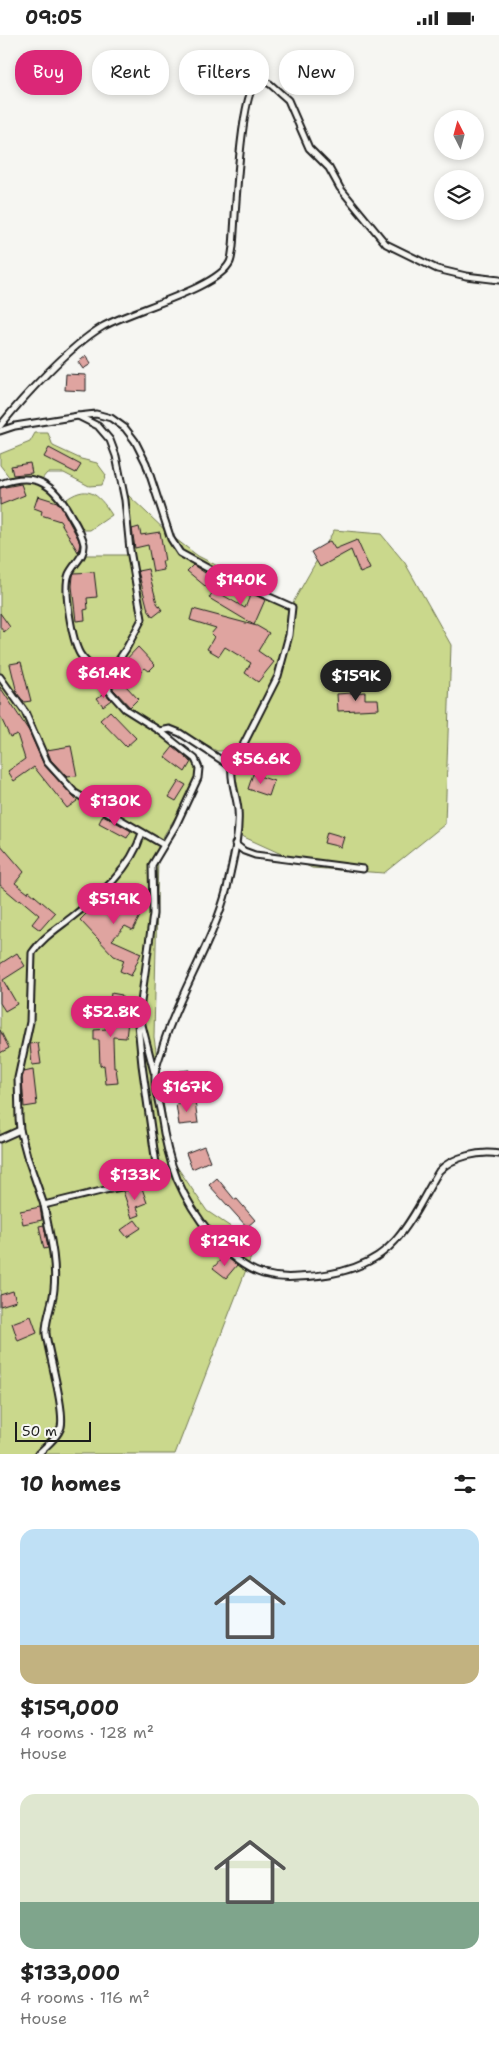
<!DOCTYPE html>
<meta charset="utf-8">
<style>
body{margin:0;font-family:"Shantell Sans",sans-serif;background:#f6f6f6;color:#222;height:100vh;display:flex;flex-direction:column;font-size:19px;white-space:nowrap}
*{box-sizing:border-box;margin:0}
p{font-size:16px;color:#767676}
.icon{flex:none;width:28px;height:28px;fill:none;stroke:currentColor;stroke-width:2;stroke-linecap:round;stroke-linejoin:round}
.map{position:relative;height:1419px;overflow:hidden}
.side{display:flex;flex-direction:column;background:#fff;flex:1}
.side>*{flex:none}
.top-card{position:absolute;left:15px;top:15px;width:470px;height:45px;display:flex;gap:10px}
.needle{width:32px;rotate:354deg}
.tools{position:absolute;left:434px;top:75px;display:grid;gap:10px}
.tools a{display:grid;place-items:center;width:50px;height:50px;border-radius:50%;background:#fff;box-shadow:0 2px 8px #0003;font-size:25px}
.scale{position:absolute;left:15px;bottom:12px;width:76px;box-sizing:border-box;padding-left:5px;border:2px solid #1c1c1c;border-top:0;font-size:14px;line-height:18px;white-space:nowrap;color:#1c1c1c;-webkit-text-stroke:4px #f6f6f2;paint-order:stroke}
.price{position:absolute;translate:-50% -42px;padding:0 11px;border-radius:18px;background:#db2777;color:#fff;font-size:16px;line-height:32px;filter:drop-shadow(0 1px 2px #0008)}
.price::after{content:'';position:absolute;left:50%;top:30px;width:15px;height:11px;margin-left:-8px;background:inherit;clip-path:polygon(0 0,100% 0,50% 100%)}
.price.selected{background:#222;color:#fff}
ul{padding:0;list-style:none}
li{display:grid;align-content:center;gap:10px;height:265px;padding:0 20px}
li span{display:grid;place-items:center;height:155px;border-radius:15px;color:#555}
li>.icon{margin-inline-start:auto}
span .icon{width:90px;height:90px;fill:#fffc;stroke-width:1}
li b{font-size:21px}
h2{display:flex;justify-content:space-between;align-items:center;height:60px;padding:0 20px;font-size:21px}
.chip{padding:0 18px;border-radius:20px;background:#fff;box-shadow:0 2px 8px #0003;font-size:18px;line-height:45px}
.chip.selected{background:#db2777;color:#fff}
.status{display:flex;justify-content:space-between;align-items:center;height:35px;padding:0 25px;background:#fff;direction:ltr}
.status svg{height:14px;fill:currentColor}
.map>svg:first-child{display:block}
.green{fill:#cad88c;stroke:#737a54}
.building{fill:#dfa4a0;stroke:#1c1c1c}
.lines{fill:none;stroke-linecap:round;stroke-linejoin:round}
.service-casing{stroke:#1c1c1c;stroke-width:9}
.service{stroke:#f6f6f2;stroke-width:5}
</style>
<div class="status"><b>09:05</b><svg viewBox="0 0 49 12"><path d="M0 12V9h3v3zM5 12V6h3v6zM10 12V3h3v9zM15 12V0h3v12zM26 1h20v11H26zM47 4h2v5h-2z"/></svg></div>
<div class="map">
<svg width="499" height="1419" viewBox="0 0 499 1419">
<rect width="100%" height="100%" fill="#f6f6f2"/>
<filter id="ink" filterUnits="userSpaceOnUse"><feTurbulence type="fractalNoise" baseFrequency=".02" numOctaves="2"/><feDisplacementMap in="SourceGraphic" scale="10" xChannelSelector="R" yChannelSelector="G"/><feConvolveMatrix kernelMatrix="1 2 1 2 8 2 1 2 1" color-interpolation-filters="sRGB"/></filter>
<g filter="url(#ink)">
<!-- green -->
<path class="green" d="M35 398H48L53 411 81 424 97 428 106 440 102 450 89 451 64 438H47L41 445 56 456 64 466C87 449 97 457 112 480L90 495H80L83 520H129L127 505 128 460 169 499 198 521 253 549 291 571 334 495 381 499 405 528 451 610 445 789 384 838 312 833 233 797 237 775 229 736 233 716H217L192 703 169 695H161L195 724C205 749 173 782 162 804L167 806 158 821 154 1002 171 1123 207 1176 256 1209 175 1419H0V446L10 443 0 430V419L30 407Z"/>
<!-- building -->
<g class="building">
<path d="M86 321 91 329 83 334 78 327Z"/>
<path d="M66 339 86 340V356L65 355Z"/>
<path d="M49 413 81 430 76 438 44 422Z"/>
<path d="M30 428 32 438 13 440 11 431Z"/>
<path d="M21 449 25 460 0 470V453Z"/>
<path d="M38 461 57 467 61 472 78 503 80 509 78 517 60 486 41 480 42 476 34 473Z"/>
<path d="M139 492 141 500 160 497 165 526H162L164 535 153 537 148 510 135 513 132 494Z"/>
<path d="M357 505 370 534 360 538 351 515 320 532 311 517 330 506 335 514Z"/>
<path d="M193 530 219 547 211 556 187 536Z"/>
<path d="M148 534 157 568 162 575 153 582 148 575 138 536Z"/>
<path d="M94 537 97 562 87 563 88 574 84 575 85 585 76 586 72 551 73 541 74 538Z"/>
<path d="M214 555 245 573 251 558 265 565 254 590 209 563Z"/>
<path d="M193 574 257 591 269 598 258 616 274 627 258 647 245 638 251 628 225 612 219 621 207 614 214 602 211 599 216 593 190 585Z"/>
<path d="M0 578 10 592 4 597 0 592Z"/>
<path d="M138 612 155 630 149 636 145 633 126 651 138 664 130 672 113 654V647L124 636 120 631Z"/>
<path d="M21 627 31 666 24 667 17 658 10 629Z"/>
<path d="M0 652 29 696 44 730 77 766 67 773 34 732 14 746 8 736 25 724 17 699 10 702 0 681Z"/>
<path d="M365 657V664H378L379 674 338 676 337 659Z"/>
<path d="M105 658 111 665 103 671 97 663Z"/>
<path d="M110 676 136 703 126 712 100 685Z"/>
<path d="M71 711 77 741 67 742 51 725 47 715Z"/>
<path d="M173 712 191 727 185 737 165 722Z"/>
<path d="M253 739 274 746 269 761 248 754Z"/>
<path d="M179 746 186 750 176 766 169 762Z"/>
<path d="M102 752 113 758 109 766 98 761Z"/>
<path d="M103 780 131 796 127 803 99 788Z"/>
<path d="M327 797 344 802 341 812 324 808Z"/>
<path d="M0 809 24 837 15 848 28 858 29 856 55 878 40 895 32 889 39 880 20 864 19 866 0 850Z"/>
<path d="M112 853 119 859 124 853 136 864 127 875 140 881 133 895 125 891 112 905 141 918 131 941 120 936 124 925 114 921 80 885Z"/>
<path d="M17 918 25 931 3 945 17 969 5 976 0 968V929Z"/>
<path d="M111 958 122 960 119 985 128 986 126 1003 113 1002V1005L114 1033H116L118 1048 106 1049 104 1030 100 1031 99 1005H94V995L106 994Z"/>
<path d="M0 995 9 1013 0 1018Z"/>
<path d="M38 1008 41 1029 32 1030 30 1009Z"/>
<path d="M33 1035 37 1070 24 1072 22 1043 24 1037Z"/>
<path d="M189 1035 191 1050 172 1052 171 1043 181 1042 180 1036Z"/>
<path d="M195 1066 198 1088 179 1090 176 1069Z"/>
<path d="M204 1111 210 1126 192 1134 186 1118Z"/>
<path d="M217 1143 235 1165 237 1164 255 1185 247 1192 209 1150Z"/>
<path d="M142 1153 147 1168 137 1172 140 1180 132 1183 123 1156Z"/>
<path d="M40 1172 42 1185 23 1189 20 1176Z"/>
<path d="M135 1185 141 1193 127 1202 121 1195Z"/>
<path d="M44 1190 48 1213 44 1214 39 1191Z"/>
<path d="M225 1220 237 1230 226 1243 213 1233Z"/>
<path d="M13 1256 16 1266 0 1271V1260Z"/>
<path d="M31 1281 37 1298 18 1306 12 1288Z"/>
</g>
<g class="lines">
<defs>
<g id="service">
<path d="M78 381 96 379 111 383 125 393 135 406 146 428 171 504 180 518 220 540 292 572 289 600 278 641 232 732C230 747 237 761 238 775 240 800 232 829 227 853 213 908 180 956 163 1010 161 1020 155 1031 155 1041 154 1053 159 1067 161 1080 164 1101 169 1124 177 1144 192 1178 226 1228 263 1239 274 1242 287 1243 298 1242 333 1241 371 1233 395 1206 413 1186 425 1159 439 1136 453 1121 480 1116 499 1119"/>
<path d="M0 391C24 361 70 311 102 292 131 275 217 254 230 227 232 223 232 216 233 212 235 187 240 59 256 48L266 47 270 49 288 65 309 113 329 133 340 153 386 209 437 234 466 241 499 245"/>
<path d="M0 396 15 391 78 381 98 391 110 405 116 421 125 465 130 515 142 584 126 614 112 635 108 645 109 656 125 674 160 696 195 724 199 733 198 743 176 790 152 830 153 879 138 989 142 1030 158 1143 155 1146 105 1155 44 1170C49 1197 57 1225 54 1254 53 1269 45 1284 46 1299 49 1320 65 1375 61 1392 58 1402 45 1412 38 1419"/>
<path d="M0 449C36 436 54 449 71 481 76 489 82 499 84 509 85 522 74 528 69 539 63 554 72 605 80 619 86 629 99 637 108 645"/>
<path d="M0 642 25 677 47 727 75 758 164 810"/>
<path d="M160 696 170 694 180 698 232 732"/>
<path d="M235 809 244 816 255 820 363 834"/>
<path d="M140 982 154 1037"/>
<path d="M0 1104 20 1095"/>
<path d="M44 1170 27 1121 20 1095 19 1083 18 1043 30 987 32 918C42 903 58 893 72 882 101 859 131 834 142 798"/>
</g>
</defs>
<!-- service casing -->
<use href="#service" class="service-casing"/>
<!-- service -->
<use href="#service" class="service"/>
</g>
</g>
</svg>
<div class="tools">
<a><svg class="needle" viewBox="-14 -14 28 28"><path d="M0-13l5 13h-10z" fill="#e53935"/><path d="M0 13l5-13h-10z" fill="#767676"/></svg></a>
<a><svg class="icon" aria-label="layers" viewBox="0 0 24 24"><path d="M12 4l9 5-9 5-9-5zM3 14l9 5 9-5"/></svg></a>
</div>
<div class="scale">50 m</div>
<b class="price" style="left:241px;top:571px">$140K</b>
<b class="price" style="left:104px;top:664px">$61.4K</b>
<b class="price selected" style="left:356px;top:667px">$159K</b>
<b class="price" style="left:261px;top:750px">$56.6K</b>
<b class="price" style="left:115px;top:792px">$130K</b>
<b class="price" style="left:114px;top:890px">$51.9K</b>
<b class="price" style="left:111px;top:1003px">$52.8K</b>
<b class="price" style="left:187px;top:1078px">$167K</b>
<b class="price" style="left:135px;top:1166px">$133K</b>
<b class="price" style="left:225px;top:1232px">$129K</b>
<div class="top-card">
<a class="chip selected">Buy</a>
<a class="chip">Rent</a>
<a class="chip">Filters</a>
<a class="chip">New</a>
</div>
</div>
<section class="side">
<h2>10 homes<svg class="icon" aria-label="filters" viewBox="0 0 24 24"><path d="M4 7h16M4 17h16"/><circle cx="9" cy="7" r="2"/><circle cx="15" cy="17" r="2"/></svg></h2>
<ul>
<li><span style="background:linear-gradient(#bfe0f5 75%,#c2b280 0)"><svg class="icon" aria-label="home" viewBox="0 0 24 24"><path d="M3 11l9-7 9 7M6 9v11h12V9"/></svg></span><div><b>$159,000</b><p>4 rooms · 128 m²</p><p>House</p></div></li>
<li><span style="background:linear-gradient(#dfe7d0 70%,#7fa58c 0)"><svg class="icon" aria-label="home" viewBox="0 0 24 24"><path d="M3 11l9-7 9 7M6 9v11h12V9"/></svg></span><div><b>$133,000</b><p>4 rooms · 116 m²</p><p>House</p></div></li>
</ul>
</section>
